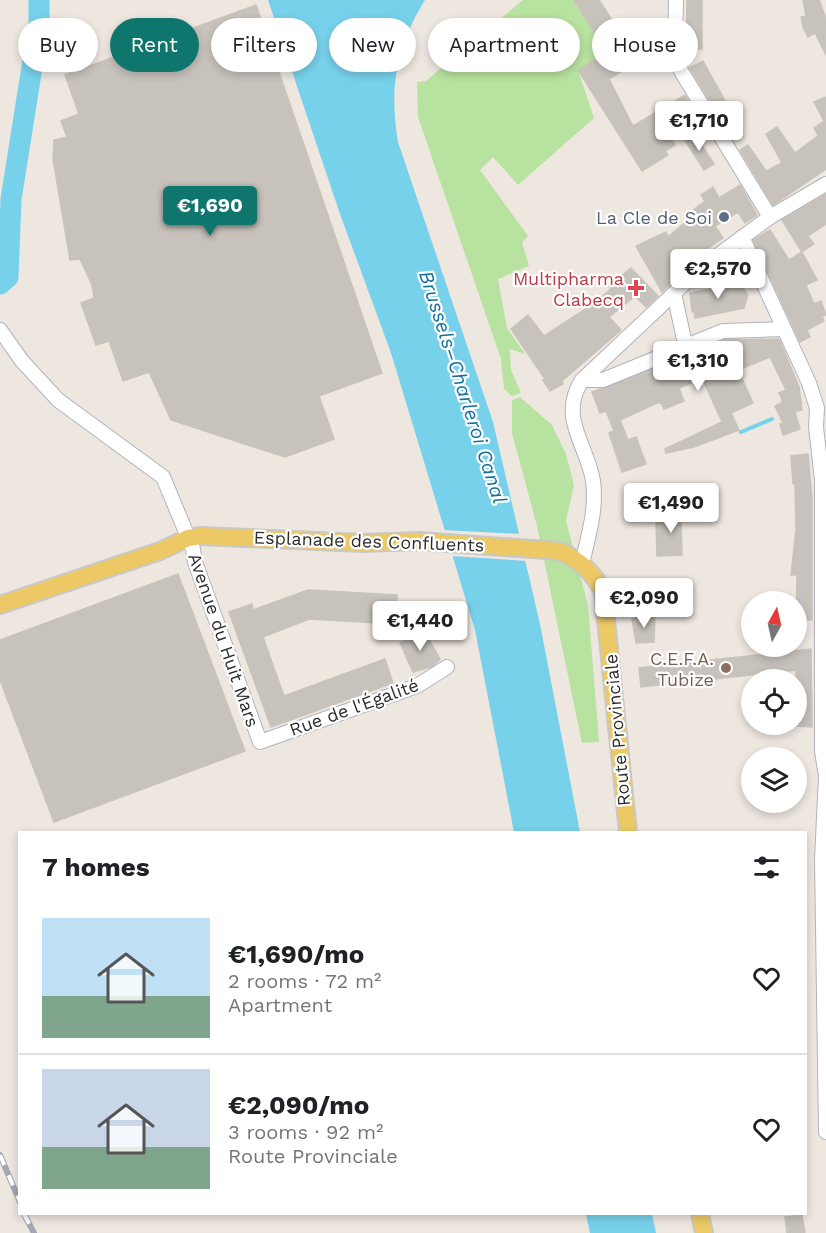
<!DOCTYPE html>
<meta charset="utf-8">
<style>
body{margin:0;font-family:"Work Sans",sans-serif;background:#f2f2f2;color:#202124;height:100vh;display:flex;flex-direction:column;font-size:22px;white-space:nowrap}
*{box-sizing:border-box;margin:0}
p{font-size:20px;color:#757577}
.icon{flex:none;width:33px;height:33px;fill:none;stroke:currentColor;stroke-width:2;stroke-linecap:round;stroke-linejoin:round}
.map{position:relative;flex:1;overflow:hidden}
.side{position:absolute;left:18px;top:831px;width:789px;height:384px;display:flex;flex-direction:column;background:#fff;border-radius:0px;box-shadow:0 3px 9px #0003}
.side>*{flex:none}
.guide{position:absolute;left:18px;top:18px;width:790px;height:54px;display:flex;gap:12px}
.needle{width:39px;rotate:8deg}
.buttons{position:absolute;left:741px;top:591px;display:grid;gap:12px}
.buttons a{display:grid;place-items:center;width:66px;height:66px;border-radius:50%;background:#fff;box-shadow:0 3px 9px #0003;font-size:30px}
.price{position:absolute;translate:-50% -51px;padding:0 14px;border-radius:6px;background:#fff;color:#222;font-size:20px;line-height:39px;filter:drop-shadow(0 2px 3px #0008)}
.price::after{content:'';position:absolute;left:50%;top:36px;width:18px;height:14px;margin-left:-9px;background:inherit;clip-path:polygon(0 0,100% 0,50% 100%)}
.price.current{background:#0f766e;color:#fff}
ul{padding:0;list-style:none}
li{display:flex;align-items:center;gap:18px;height:150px;padding:0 24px}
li+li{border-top:2px solid #e0e0e0}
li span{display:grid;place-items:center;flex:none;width:168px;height:120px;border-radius:0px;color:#555}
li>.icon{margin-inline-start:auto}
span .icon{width:72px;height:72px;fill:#fffc;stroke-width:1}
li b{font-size:26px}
h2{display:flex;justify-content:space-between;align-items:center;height:72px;padding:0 24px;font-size:26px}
.chip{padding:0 21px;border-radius:27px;background:#fff;box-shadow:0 3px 9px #0003;font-size:21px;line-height:54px}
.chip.current{background:#0f766e;color:#fff}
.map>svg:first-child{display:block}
.green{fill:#b8e29f}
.water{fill:#77d1eb}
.pier{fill:#eee7e0}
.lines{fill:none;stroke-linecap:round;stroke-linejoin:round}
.stream{stroke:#77d1eb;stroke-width:4}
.river{stroke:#77d1eb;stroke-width:21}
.building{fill:#c7c2bb;stroke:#c9c3b9;stroke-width:1.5}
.minor-casing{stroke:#b0b3bd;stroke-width:16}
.major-casing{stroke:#c8c8c8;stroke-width:20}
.minor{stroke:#fff;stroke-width:14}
.major{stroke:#edc966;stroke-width:16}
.rail-casing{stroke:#a2a6b6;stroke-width:6}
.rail{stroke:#fff;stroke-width:4;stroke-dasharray:11;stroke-linecap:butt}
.service-dot{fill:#5c6f8a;stroke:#fff;stroke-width:2}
.health-dot{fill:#e0444e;stroke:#fff;stroke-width:2}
.education-dot{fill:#8d6e63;stroke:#fff;stroke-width:2}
.labels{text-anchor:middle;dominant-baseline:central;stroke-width:4.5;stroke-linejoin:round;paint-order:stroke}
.service-label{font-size:18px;fill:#4e5e75;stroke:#fff;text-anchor:end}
.health-label{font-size:18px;fill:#be3a42;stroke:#fff;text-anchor:end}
.street-label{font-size:18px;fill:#2d2d2d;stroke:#fff}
.education-label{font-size:18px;fill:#785e54;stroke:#fff;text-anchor:end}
.water-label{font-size:20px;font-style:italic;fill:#12719c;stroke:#fff}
</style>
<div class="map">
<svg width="826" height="1233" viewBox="0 0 826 1233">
<rect width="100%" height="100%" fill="#eee7e0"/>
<!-- green -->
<g class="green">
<path d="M523 0H574L607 52 578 70 594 118 518 185 493 157 480 170 528 236 522 242 529 266 498 279 507 328 525 354 510 349 511 370 521 393 512 396 504 389 501 359 418 117 417 82 426 81Z"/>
<path d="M520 397 552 425 566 454 574 485 566 521 588 605 599 742 582 743 537 526 512 433V400Z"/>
</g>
<!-- water -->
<g class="water">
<path d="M268 0H425C396 47 389 88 398 142L493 422 540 624 580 832H514L475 630 391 353 340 214Z"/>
<path d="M586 1214H652L656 1233H590Z"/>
</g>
<!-- pier -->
<path class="pier" d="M442 530 522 534 528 561 450 556Z"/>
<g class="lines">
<!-- stream -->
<path class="stream" d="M741 432 772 419"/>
<!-- river -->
<path class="river" d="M0 284 8 277 11 199 39 23V0"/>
</g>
<!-- building -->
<g class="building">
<path d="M574 0H599L627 43 651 28 662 46 609 79 633 126 685 95 693 109 663 126 675 145 665 151 668 155 642 171 578 70 607 52Z"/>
<path d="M687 0H702V49H686Z"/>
<path d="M803 0H819L826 19V55L815 33 808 37 803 27 801 17 806 16Z"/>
<path d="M256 5 382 373 319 396 334 439 285 457 171 420 149 372 123 381 109 341 96 345 81 303 94 298 92 285 80 259 70 260 53 159 54 140 67 137 61 121 79 114 65 75Z"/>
<path d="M703 61 742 131 740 133 731 136 690 68Z"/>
<path d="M826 97V169L773 205 740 150 748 145 766 171 782 163 766 134 777 127 795 153 818 136 814 128 824 121 814 102Z"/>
<path d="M694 133 714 164 704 170 684 139Z"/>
<path d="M740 185 757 215 745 223 738 212 715 226 723 238 698 255 662 292 636 246 666 232 668 237 690 218 688 214 705 201 701 195 713 187 719 198Z"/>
<path d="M826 194V224L808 236 814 244 802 252 817 280 806 285 814 304 821 301 826 315 822 316 824 321 807 330 810 337 800 342 753 240 770 230 789 260 802 252 782 220Z"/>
<path d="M631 268 658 296 646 307 635 296 609 317 621 330 562 381 563 384 550 391 543 380 545 379 511 329 528 315 544 336 592 305 611 289 609 286Z"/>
<path d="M740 283 748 295 744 308 695 318 694 311 692 312 690 293Z"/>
<path d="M779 339 799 387 802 410 795 412 800 429 783 435 780 424 783 423 775 406 783 402 779 393 786 390 770 357 738 370 753 403 731 413 739 430 694 447 666 453 665 449 722 422 702 378 679 388 684 401 664 409 661 403H657L620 420 628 440 636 437 646 464 622 472 609 433 614 431 606 411 600 413 592 392 725 340Z"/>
<path d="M808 454 812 498V620H796L797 575H791L796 529 795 484H793L791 456Z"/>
<path d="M689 512 690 521H681L682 555 657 556 656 520 668 519V513Z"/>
<path d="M178 574 245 751 54 822 0 680V640Z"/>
<path d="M308 590 397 595 396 624 309 619 263 637 284 696 385 659 393 683 271 727 229 612 252 604 253 610Z"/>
<path d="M639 617H655L654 642 636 643 632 619Z"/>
<path d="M425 632 440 659 433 666 413 672 400 643Z"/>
<path d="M811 649 812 727 796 726V670L641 687 639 668Z"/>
<path d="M802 1215 805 1233H787L785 1217Z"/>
</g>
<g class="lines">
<defs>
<g id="minor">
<path d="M676 0 675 39 681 71 770 217"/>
<path d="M742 237 809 383 817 408 816 427 822 480V751L826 776 822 859 826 1132"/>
<path d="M674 293 685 344"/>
<path d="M0 330 22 361 58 400 163 477 193 549 195 562 260 742 417 686 447 667"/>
<path d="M582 380H603L723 331 783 329"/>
<path d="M582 564C588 537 597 509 593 481 587 444 558 418 582 380L702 267 770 217 826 184"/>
</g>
<g id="major">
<path d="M0 605 160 551 188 538 201 536 363 543 419 541 560 551C580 561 592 571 603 591L628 832"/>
<path d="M700 1214 704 1233"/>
</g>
</defs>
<!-- minor casing -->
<use href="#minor" class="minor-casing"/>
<!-- major casing -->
<use href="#major" class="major-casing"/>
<!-- minor -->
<use href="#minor" class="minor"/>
<!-- major -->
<use href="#major" class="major"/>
<defs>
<g id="rail">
<path d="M0 1155 20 1202"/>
<path d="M24 1214 34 1233"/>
</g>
</defs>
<!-- rail casing -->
<use href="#rail" class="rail-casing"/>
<!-- rail -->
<use href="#rail" class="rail"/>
</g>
<!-- markers -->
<circle class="service-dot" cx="724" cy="217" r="6"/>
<path class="health-dot" d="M633 279h6v6h6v6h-6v6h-6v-6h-6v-6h6z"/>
<circle class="education-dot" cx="726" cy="668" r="6"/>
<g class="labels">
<!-- service labels -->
<g class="service-label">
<text x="712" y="217">La Cle de Soi</text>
</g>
<!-- health labels -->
<g class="health-label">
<text x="624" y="278">Multipharma<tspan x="624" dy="21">Clabecq</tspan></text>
</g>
<!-- street labels -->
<g class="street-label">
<text transform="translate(369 541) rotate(2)">Esplanade des Confluents</text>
<text transform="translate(224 640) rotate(71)">Avenue du Huit Mars</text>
<text transform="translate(354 707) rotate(-20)">Rue de l'Égalité</text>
<text transform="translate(617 730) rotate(-95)">Route Provinciale</text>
</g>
<!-- education labels -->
<g class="education-label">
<text x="714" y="658">C.E.F.A.<tspan x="714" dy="21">Tubize</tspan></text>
</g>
<!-- water labels -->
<g class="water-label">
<text transform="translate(463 387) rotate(72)">Brussels–Charleroi Canal</text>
</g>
</g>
</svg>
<div class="buttons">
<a><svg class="needle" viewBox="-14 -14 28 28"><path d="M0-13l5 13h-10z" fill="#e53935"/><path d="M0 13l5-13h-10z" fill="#757577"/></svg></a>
<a><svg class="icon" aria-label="locate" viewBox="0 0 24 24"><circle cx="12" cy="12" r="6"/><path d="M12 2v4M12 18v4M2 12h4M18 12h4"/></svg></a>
<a><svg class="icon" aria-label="layers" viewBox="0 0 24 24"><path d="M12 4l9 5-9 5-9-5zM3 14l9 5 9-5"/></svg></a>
</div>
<b class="price" style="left:699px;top:152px">€1,710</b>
<b class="price current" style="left:210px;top:237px">€1,690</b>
<b class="price" style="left:718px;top:300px">€2,570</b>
<b class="price" style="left:698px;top:392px">€1,310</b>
<b class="price" style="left:671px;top:534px">€1,490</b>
<b class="price" style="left:644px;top:629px">€2,090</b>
<b class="price" style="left:420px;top:652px">€1,440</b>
<div class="guide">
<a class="chip">Buy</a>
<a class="chip current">Rent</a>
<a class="chip">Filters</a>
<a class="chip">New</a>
<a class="chip">Apartment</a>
<a class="chip">House</a>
</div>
<section class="side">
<h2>7 homes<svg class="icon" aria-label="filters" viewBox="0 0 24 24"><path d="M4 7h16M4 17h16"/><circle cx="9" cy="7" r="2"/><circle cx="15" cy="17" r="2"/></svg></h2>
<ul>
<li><span style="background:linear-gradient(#bfe0f5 65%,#7fa58c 0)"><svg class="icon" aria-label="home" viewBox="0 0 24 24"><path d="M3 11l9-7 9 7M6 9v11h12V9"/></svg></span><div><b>€1,690/mo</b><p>2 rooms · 72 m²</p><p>Apartment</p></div><svg class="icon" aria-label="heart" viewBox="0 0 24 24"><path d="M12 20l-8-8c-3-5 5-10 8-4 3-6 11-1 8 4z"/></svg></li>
<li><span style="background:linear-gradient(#c9d6e8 65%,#7fa58c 0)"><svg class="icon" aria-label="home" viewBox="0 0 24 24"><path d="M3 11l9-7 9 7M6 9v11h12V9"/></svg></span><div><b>€2,090/mo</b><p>3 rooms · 92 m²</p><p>Route Provinciale</p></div><svg class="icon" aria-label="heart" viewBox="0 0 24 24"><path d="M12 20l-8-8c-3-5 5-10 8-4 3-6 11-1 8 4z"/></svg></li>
</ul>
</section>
</div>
